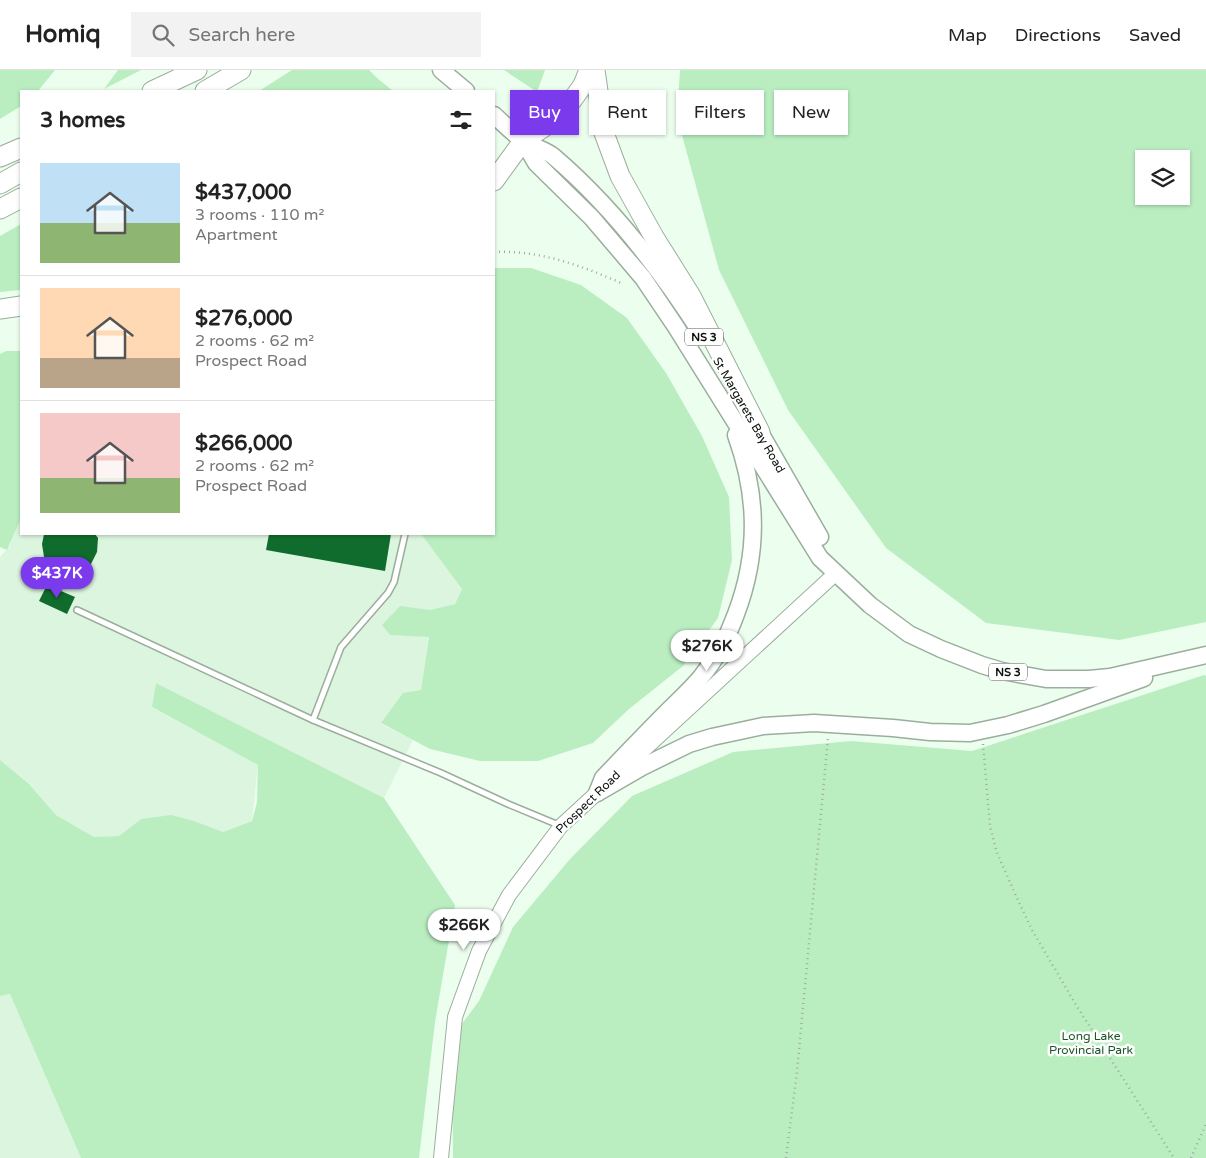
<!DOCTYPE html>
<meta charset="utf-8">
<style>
body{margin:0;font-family:"Varela Round",sans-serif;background:#f2f2f2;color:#222;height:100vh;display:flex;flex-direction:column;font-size:19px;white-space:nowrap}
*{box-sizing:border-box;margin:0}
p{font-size:16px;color:#767676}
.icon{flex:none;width:28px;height:28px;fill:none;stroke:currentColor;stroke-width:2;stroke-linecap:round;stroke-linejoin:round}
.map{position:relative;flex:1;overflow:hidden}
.sheet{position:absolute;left:20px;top:20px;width:475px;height:445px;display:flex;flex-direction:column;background:#fff;border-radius:0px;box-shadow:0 1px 4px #0004}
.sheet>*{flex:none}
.banner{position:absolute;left:510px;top:20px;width:475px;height:45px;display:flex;gap:10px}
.controls{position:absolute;left:1135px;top:80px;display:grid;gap:10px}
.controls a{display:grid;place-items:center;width:55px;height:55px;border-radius:0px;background:#fff;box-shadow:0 1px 4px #0004;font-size:25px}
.price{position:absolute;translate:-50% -42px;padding:0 11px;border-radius:18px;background:#fff;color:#222;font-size:16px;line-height:32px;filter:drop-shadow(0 1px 2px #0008)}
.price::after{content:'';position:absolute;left:50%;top:30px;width:15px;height:11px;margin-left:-8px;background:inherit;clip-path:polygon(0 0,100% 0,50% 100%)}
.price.on{background:#7c3aed;color:#fff}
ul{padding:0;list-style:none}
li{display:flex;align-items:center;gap:15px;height:125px;padding:0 20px}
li+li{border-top:1px solid #e0e0e0}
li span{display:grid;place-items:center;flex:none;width:140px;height:100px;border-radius:0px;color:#555}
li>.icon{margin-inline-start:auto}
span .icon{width:60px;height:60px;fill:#fffc;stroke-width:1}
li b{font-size:21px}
h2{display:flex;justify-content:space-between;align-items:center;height:60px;padding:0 20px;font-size:21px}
.chip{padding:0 18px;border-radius:0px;background:#fff;box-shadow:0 1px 4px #0004;font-size:18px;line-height:45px}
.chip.on{background:#7c3aed;color:#fff}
header{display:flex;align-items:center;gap:30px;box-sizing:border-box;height:70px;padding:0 25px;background:#fff;border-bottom:1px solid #e0e0e0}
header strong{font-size:24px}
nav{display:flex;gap:28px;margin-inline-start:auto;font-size:18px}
.search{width:350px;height:45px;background:#f2f2f2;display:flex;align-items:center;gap:12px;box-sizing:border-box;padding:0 18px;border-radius:0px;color:#767676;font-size:19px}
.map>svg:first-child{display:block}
.built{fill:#dcf5de}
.green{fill:#baeec1;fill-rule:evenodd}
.building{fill:#106c2c}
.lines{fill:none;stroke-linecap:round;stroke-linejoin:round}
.lane-casing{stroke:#9bad9d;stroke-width:8}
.secondary-casing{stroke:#9bad9d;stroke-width:16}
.primary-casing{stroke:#9bad9d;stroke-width:19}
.highway-casing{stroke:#9bad9d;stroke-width:21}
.path{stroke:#9eac9f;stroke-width:2.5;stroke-dasharray:1 4;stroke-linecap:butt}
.lane{stroke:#fff;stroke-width:5}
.secondary{stroke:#fff;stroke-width:14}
.primary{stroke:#fff;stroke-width:16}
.highway{stroke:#fff;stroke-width:19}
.labels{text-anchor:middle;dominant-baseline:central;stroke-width:5;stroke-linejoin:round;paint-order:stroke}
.shield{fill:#fff;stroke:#545854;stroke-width:1}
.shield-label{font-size:11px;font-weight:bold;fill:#0a100a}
.street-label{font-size:12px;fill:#0a100a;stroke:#fff}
.park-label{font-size:12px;fill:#1b5428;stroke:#fff}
</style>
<header>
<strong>Homiq</strong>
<div class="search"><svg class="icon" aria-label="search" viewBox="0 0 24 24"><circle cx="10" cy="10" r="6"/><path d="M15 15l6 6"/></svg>Search here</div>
<nav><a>Map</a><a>Directions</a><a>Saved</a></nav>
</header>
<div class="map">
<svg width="1206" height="1088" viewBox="0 0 1206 1088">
<rect width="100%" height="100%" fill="#ecffee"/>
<!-- built -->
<g class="built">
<path d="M21 449V464H421L462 519 455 534 430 540 400 537 390 565 429 566 421 620 381 654 413 670 384 728 156 613 153 638 258 695 252 751 223 762 141 749 119 766 94 767 56 745 29 714 0 690V487L9 477Z"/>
<path d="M10 924 66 1053 81 1088H0V926Z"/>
</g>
<!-- green -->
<g class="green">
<path d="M0 0H55L38 21H21V36L0 49Z"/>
<path d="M118 0H141L104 19Z"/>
<path d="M292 0H369L377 8 393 21H259Z"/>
<path d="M504 0H545L537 22Z"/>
<path d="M680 0H1206V552L1119 570 986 553 886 478 788 340 719 200 677 47ZM1144 89H1181V126H1144Z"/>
<path d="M21 154V220L0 222V166Z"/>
<path d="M494 198H531L581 215 627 248 666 303 702 366 729 427 732 490 718 548 683 596 629 639 593 673 538 691H480L430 679 381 653 403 623 421 620 429 567 390 565 382 555 400 536 430 540 455 534 462 519 421 464H494Z"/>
<path d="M6 281H21V449L7 480 0 477V284Z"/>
<path d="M1204 605 1206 606V1088H453L452 967 479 931 513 857 570 789 632 726 733 682 851 671 972 681Z"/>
<path d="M156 613 384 728 455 835 435 952 419 1088H81L10 924 0 926V690L29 714 56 745 94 767 119 766 141 749 171 745 194 751 223 762 252 751 257 732 258 695 152 637Z"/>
</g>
<!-- building -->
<g class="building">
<path d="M44 464H95L98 468 97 482 91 494 78 503H56L44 487 42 474Z"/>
<path d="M269 464H391L385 501 266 480Z"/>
<path d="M47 515 75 527 67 544 39 531Z"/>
</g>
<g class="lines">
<defs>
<g id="lane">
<path d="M77 540 313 650 441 703 508 734 561 756"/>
<path d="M313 650 341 577 388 523 394 512 405 464"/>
</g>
<path id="secondary" d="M441 1088 455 947 479 881 509 825 561 756 836 503"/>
<g id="primary">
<path d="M441 0 466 21"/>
<path d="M494 45C503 53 512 63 523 70 532 77 544 79 553 86 613 137 661 200 703 266"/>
<path d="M523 71 536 93 592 148 643 208 676 257 820 488 870 535 909 564 941 579 982 595 1002 601 1046 609H1089L1110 607 1206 585"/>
<path d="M754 352 820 467"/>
<path d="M597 723 642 697 689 674 712 667 763 656 814 653 893 658 930 662 970 663 1008 655 1044 644 1144 608"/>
<path d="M597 723 603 708C625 685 647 662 669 640 680 629 692 618 701 607 717 588 728 566 736 544 759 483 758 426 736 365"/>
</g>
<g id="highway">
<path d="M595 0 604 63 620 106 654 167 691 226 760 362"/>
<path d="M152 21 197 0"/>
<path d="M205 21 241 0"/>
<path d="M0 87 21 78"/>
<path d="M494 111 523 71 547 55 573 29 583 15 589 0"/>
<path d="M0 114 21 102"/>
<path d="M0 139 21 128"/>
<path d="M0 239 21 236"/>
</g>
</defs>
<!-- lane casing -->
<use href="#lane" class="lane-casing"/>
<!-- secondary casing -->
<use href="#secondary" class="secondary-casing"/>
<!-- primary casing -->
<use href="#primary" class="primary-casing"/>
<!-- highway casing -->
<use href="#highway" class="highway-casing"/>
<!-- path -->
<g class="path">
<path d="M494 182C539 180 580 195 621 213"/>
<path d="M983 674 990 756 997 783 1016 826 1032 860 1076 935 1174 1088"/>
<path d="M786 1088 797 1002 828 668"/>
<path d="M1191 1088 1206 1054"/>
</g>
<!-- lane -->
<use href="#lane" class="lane"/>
<!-- secondary -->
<use href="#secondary" class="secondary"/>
<!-- primary -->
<use href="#primary" class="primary"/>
<!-- highway -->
<use href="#highway" class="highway"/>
</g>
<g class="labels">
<!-- shield labels -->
<g class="shield">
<rect x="685" y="258.5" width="38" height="17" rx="4"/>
<rect x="989" y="593.5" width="38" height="17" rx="4"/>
</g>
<g class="shield-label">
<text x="704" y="267">NS 3</text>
<text x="1008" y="602">NS 3</text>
</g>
<!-- street labels -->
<g class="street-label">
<text transform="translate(749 345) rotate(60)">St Margarets Bay Road</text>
<text transform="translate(588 732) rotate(-44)">Prospect Road</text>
</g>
<!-- park labels -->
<g class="park-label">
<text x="1091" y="966">Long Lake<tspan x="1091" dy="14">Provincial Park</tspan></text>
</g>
</g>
</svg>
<div class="controls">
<a><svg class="icon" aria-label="layers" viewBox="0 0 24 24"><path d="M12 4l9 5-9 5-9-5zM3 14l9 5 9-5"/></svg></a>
</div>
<b class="price on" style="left:57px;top:529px">$437K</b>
<b class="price" style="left:707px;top:602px">$276K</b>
<b class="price" style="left:464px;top:881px">$266K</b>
<div class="banner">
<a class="chip on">Buy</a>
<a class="chip">Rent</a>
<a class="chip">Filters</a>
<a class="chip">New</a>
</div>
<section class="sheet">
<h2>3 homes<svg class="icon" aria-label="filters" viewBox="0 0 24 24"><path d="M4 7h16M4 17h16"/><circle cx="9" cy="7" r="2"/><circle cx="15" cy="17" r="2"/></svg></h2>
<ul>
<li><span style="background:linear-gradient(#bfe0f5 60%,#8fb573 0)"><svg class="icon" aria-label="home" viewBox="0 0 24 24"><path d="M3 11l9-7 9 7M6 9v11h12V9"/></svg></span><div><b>$437,000</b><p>3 rooms · 110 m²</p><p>Apartment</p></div></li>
<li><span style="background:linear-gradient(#ffd9b3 70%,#b9a48a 0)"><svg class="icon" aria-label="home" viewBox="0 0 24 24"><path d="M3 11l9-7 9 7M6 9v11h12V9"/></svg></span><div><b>$276,000</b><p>2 rooms · 62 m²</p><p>Prospect Road</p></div></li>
<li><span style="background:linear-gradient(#f6c9c9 65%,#8fb573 0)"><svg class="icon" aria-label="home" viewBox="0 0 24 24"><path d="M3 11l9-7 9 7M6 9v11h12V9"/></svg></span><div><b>$266,000</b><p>2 rooms · 62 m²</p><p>Prospect Road</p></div></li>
</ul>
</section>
</div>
